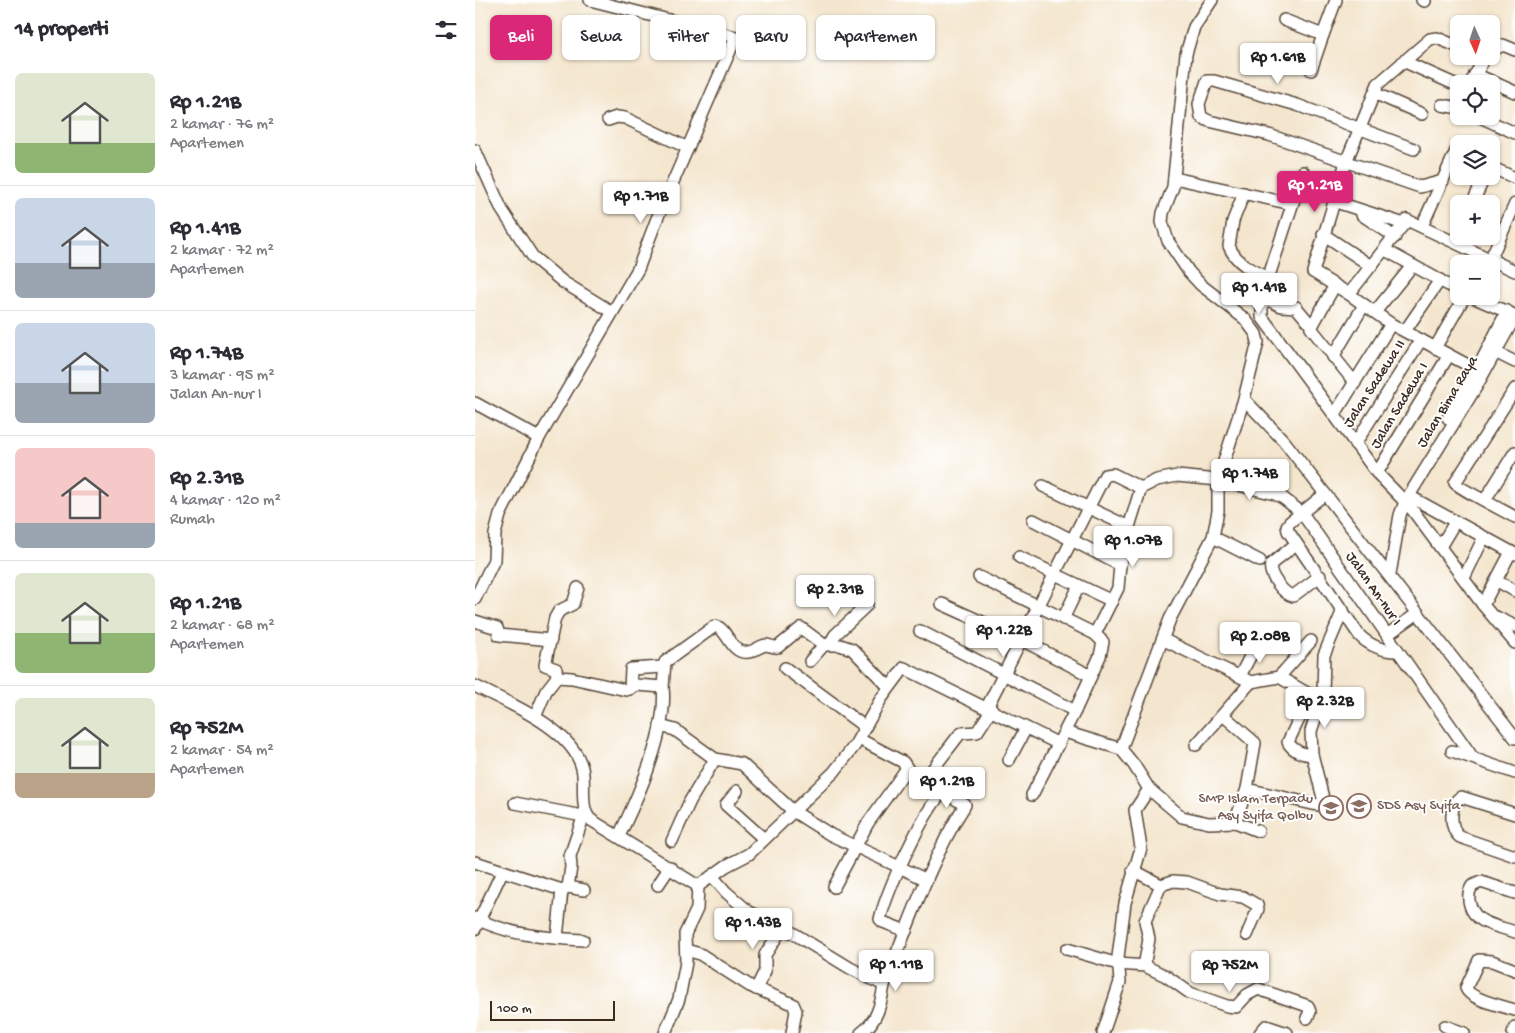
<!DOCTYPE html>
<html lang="id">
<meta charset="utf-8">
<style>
body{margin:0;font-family:"Gochi Hand",sans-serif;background:#f2f2f3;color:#2b2b33;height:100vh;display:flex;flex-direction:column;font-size:19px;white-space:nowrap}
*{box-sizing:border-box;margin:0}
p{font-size:16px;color:#7c7c81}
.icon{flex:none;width:28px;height:28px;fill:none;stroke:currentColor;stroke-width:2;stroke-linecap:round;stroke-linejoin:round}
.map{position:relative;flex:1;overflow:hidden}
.sheet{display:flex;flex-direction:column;background:#fff;width:475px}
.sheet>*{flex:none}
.banner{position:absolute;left:15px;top:15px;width:475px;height:45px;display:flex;gap:10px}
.needle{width:32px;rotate:177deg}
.tools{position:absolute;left:975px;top:15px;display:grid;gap:10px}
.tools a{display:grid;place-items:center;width:50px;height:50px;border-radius:8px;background:#fff;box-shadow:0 1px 4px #0004;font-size:25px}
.scale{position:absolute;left:15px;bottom:12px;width:125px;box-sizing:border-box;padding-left:5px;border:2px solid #3b2a1e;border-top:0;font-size:14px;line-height:18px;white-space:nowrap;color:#3b2a1e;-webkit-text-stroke:4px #fff;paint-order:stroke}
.price{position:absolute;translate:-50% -42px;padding:0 11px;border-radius:5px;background:#fff;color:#222;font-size:16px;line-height:32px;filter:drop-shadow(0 1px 2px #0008)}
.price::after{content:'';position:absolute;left:50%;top:30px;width:15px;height:11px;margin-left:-8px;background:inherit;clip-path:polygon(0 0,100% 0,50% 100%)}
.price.selected{background:#db2777;color:#fff}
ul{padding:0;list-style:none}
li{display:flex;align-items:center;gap:15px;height:125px;padding:0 15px}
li+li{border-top:1px solid #e1e1e2}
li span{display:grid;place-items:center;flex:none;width:140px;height:100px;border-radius:8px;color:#555}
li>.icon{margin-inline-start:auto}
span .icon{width:60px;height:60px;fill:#fffc;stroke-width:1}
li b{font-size:21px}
h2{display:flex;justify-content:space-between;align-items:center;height:60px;padding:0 15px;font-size:21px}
.chip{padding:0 18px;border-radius:8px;background:#fff;box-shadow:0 1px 4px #0004;font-size:18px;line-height:45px}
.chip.selected{background:#db2777;color:#fff}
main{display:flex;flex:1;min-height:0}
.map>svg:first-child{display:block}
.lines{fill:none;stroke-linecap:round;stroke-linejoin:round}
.minor-casing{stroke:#574638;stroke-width:14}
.minor{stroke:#fff;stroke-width:11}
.labels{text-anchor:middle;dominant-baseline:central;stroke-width:4;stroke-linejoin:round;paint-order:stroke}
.street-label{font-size:15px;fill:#3b2a1e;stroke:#fff}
.education-label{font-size:15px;fill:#785e54;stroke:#fff;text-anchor:end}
</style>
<main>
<section class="sheet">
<h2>14 properti<svg class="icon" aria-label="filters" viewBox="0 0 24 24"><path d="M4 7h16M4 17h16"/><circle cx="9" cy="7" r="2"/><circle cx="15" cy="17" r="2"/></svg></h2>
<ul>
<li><span style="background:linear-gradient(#dfe7d0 70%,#8fb573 0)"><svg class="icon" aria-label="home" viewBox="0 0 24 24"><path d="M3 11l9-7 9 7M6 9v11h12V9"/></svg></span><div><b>Rp 1.21B</b><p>2 kamar · 76 m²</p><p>Apartemen</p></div></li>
<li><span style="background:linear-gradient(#c9d6e8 65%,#9aa5b1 0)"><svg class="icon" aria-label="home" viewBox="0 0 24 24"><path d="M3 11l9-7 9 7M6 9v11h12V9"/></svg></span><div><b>Rp 1.41B</b><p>2 kamar · 72 m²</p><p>Apartemen</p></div></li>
<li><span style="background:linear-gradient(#c9d6e8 60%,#9aa5b1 0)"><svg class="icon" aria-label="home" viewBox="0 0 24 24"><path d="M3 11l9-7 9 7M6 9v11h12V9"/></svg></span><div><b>Rp 1.74B</b><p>3 kamar · 95 m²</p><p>Jalan An-nur I</p></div></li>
<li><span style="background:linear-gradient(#f6c9c9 75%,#9aa5b1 0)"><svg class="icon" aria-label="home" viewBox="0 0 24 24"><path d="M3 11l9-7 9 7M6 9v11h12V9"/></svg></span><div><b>Rp 2.31B</b><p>4 kamar · 120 m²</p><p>Rumah</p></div></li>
<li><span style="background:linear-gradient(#dfe7d0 60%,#8fb573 0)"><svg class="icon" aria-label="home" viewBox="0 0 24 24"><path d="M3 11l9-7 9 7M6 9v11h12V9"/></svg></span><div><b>Rp 1.21B</b><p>2 kamar · 68 m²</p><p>Apartemen</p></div></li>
<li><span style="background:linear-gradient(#dfe7d0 75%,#b9a48a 0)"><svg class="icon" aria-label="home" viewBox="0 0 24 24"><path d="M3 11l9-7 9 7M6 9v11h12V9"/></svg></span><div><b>Rp 752M</b><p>2 kamar · 54 m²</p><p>Apartemen</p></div></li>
</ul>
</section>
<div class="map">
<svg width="1040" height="1033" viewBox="0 0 1040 1033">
<rect width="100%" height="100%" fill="#fff"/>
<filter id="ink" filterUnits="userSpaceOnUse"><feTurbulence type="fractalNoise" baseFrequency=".02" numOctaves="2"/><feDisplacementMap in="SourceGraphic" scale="10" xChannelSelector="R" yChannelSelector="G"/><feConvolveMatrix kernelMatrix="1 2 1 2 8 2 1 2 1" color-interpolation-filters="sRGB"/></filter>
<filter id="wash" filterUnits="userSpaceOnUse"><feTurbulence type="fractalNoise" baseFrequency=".0096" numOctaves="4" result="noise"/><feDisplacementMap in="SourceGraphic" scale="20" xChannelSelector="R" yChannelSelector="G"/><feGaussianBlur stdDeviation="1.12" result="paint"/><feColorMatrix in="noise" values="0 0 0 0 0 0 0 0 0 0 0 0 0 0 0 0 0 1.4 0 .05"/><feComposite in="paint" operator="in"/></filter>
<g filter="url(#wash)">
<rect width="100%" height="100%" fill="#f4e6ce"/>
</g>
<g filter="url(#ink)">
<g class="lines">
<defs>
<g id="minor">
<path d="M947 0 950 1"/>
<path d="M809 20 848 35 836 70"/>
<path d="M848 35 861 0"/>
<path d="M984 47 962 38 955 39 903 84 871 162 838 272 874 294 916 324 1002 370"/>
<path d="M1016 51 1028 45 1040 50"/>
<path d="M928 61 977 83"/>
<path d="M1000 74 1040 92"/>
<path d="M995 84 1011 56"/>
<path d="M899 93 947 114"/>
<path d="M967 105 984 108"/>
<path d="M1003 116 1040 133"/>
<path d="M133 120 142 117 150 118 213 148"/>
<path d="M939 149 822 105 739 81H732L724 104 726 117 734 121 794 135 945 187 968 181"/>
<path d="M0 150 27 210 58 257 88 282 137 312"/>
<path d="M1016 167 1040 178"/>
<path d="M828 172 787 297V317L902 473 936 508 1008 605 1040 643"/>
<path d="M699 178 817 204"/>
<path d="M769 193 758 221 754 246C761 263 777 271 793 277"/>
<path d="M858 201 929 224"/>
<path d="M997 204 1010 176"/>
<path d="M887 215 920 237"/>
<path d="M947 226 981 151"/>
<path d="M848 234 896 266"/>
<path d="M910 250 984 291"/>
<path d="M1015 260 1040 204"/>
<path d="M860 285 836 328 880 383"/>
<path d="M874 294 932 220 1040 271"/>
<path d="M995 296 1037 314"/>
<path d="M787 297 806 306 821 307 836 325"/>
<path d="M900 312 937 266"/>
<path d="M930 331 965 280"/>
<path d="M960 348 990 296"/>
<path d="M1014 349 1040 362"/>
<path d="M858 357 889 305"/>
<path d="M1040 389 980 483C982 487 1031 512 1040 517"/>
<path d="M769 399 809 441 1040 738"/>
<path d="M0 403 64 438"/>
<path d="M860 414 916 324"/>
<path d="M973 418 1002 370 1032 311"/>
<path d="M880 444 946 340"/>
<path d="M902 473 974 355"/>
<path d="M568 486 654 527"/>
<path d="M850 494 815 522 812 526 813 531 884 635C893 645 910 652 923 651"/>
<path d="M934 496 1040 554"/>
<path d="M1010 500 1040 452"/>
<path d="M558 520 645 565"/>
<path d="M738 537 785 561"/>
<path d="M821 544 796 564C793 574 808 594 818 596L845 576"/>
<path d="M965 547 980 522"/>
<path d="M544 557 637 601"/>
<path d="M915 574 925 515 930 502 1001 387 1040 317"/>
<path d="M504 577 620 634 628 642 625 656 600 711 557 795"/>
<path d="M989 578 1009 537"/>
<path d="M1022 581 1040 591"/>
<path d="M0 599 19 560 20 534 25 515 64 438 163 269 181 221 261 37 115 0"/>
<path d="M467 604 547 640 616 676"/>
<path d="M1008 605 1036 552"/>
<path d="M1021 617 1040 626"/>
<path d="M588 619 604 586"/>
<path d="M0 621 22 628 24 635 76 640"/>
<path d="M445 631 600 711"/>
<path d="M620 634 643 588 645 565 654 527 666 488"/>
<path d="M912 635 943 613"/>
<path d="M689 640 776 682 804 677 846 701"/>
<path d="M355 644 360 635 392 605"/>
<path d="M335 661 349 645H365L377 649 414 687"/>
<path d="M310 668 390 727"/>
<path d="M765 676 783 641"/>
<path d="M82 677 81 669 70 665 80 618 84 611 98 604 103 588"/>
<path d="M804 677 836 641"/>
<path d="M0 686C33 703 97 728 107 768 111 783 104 809 116 820L223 886 222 909 210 934 211 962 204 999 190 1033"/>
<path d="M155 689 156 669 188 667"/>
<path d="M835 696 813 742C817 750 829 756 837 754"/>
<path d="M512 707 630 475 638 474 666 488 682 480 702 476 743 480 800 494 808 498 827 513 998 758"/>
<path d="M748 715 780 743 772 789"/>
<path d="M60 717 71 691 82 677 97 678 151 690 161 685 188 687 190 662 240 626C252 628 254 649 268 652 278 654 283 646 291 645 295 645 298 648 303 647L326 628 349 645"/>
<path d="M185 726 200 730 240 759 267 764 318 811 356 835 452 880"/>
<path d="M590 732 646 749"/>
<path d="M721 745 776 682"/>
<path d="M977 751 1040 773"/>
<path d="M534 760 551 728"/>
<path d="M674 789 707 817 734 823 760 822 783 831"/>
<path d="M262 791 251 805 289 839"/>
<path d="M40 803 113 817"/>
<path d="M1040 814 986 797C974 803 974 830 985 837L1040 856"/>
<path d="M760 822 772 789 842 805 849 802 837 754 836 731 848 695 849 655 868 610"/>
<path d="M144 836C163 797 193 731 188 687"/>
<path d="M197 841 215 801 240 759"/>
<path d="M0 862 87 890"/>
<path d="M658 870 686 885 698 881 712 882 745 894 768 897 782 905 783 909 772 935"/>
<path d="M237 876 251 892 274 912 308 927 375 968 409 985"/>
<path d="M183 885 195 867"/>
<path d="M686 885 670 921 674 939 670 961 672 967 691 976 715 993 752 1006 761 1007 772 995 783 989 833 1006 835 1012 832 1018"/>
<path d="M223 886 251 866 274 854 359 772 380 745 406 699 429 668 584 744"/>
<path d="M93 887 109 890"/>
<path d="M359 887 393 823 432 768 428 762 384 739"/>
<path d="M1040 893 1006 882 997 886C993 892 993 898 995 905 1000 924 1023 926 1040 932"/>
<path d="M0 918C34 935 70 938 108 940"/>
<path d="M0 929 27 872"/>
<path d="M431 931 408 922 405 919C413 888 447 814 468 791L455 780 454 774 484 735 487 733 502 732 517 709"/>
<path d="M82 938 87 890 93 887 96 867 95 856 108 818"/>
<path d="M592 949 643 964 671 966"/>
<path d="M211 950 225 954 275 986 318 1004 321 1011 317 1033"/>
<path d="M1040 970 1017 961 1004 960 991 988C995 1000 1028 1006 1040 1010"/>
<path d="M281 989 290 971V955L308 927"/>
<path d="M970 1026 989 1033"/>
<path d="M386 1033C402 1022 406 1004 409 985 434 925 455 860 490 805L468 791"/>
<path d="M628 1033 645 982 643 957 650 903 666 848 660 810 674 789 659 765 646 749 695 619 738 537 743 511V480L769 399 783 342 781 334 770 319 726 285 714 272 693 241 687 222 688 213 698 187 711 54 719 27 737 0"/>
<path d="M785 1033 791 1026 812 1033"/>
<path d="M1038 1033 1040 1027"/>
</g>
</defs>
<!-- minor casing -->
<use href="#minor" class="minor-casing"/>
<!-- minor -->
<use href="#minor" class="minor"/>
</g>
</g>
<!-- icons -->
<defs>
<symbol id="school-ring" viewBox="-11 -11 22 22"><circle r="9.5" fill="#fff" stroke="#8d6e63" stroke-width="1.5"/><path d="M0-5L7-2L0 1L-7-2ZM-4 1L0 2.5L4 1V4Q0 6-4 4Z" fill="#8d6e63"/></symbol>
</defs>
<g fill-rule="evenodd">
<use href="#school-ring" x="870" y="792" width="28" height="28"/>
<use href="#school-ring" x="842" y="794" width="28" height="28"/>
</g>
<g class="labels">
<!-- street labels -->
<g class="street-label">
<text transform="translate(900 384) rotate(-57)">Jalan Sadewa II</text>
<text transform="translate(973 402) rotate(-59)">Jalan Bima Raya</text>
<text transform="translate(925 406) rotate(-59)">Jalan Sadewa I</text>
<text transform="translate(898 589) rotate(55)">Jalan An-nur I</text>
</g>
<!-- education labels -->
<g class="education-label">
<text x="838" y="799">SMP Islam Terpadu<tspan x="838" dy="17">Asy Syifa Qolbu</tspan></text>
<text x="902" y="806" text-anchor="start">SDS Asy Syifa</text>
</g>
</g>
</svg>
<div class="tools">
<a><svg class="needle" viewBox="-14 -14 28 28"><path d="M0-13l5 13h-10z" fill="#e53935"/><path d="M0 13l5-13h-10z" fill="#7c7c81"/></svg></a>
<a><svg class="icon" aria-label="locate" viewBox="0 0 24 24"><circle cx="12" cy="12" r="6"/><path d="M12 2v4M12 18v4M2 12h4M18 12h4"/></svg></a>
<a><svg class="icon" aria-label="layers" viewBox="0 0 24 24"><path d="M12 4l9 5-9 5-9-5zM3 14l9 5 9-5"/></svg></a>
<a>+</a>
<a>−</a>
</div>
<div class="scale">100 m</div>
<b class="price" style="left:803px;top:85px">Rp 1.61B</b>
<b class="price selected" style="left:840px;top:213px">Rp 1.21B</b>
<b class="price" style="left:166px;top:224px">Rp 1.71B</b>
<b class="price" style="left:784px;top:315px">Rp 1.41B</b>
<b class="price" style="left:775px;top:501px">Rp 1.74B</b>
<b class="price" style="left:658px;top:568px">Rp 1.07B</b>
<b class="price" style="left:360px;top:617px">Rp 2.31B</b>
<b class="price" style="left:529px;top:658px">Rp 1.22B</b>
<b class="price" style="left:785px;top:664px">Rp 2.08B</b>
<b class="price" style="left:850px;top:729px">Rp 2.32B</b>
<b class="price" style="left:472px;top:809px">Rp 1.21B</b>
<b class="price" style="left:278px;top:950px">Rp 1.43B</b>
<b class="price" style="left:421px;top:992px">Rp 1.11B</b>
<b class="price" style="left:755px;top:993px">Rp 752M</b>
<div class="banner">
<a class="chip selected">Beli</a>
<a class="chip">Sewa</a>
<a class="chip">Filter</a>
<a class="chip">Baru</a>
<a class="chip">Apartemen</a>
</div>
</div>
</main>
